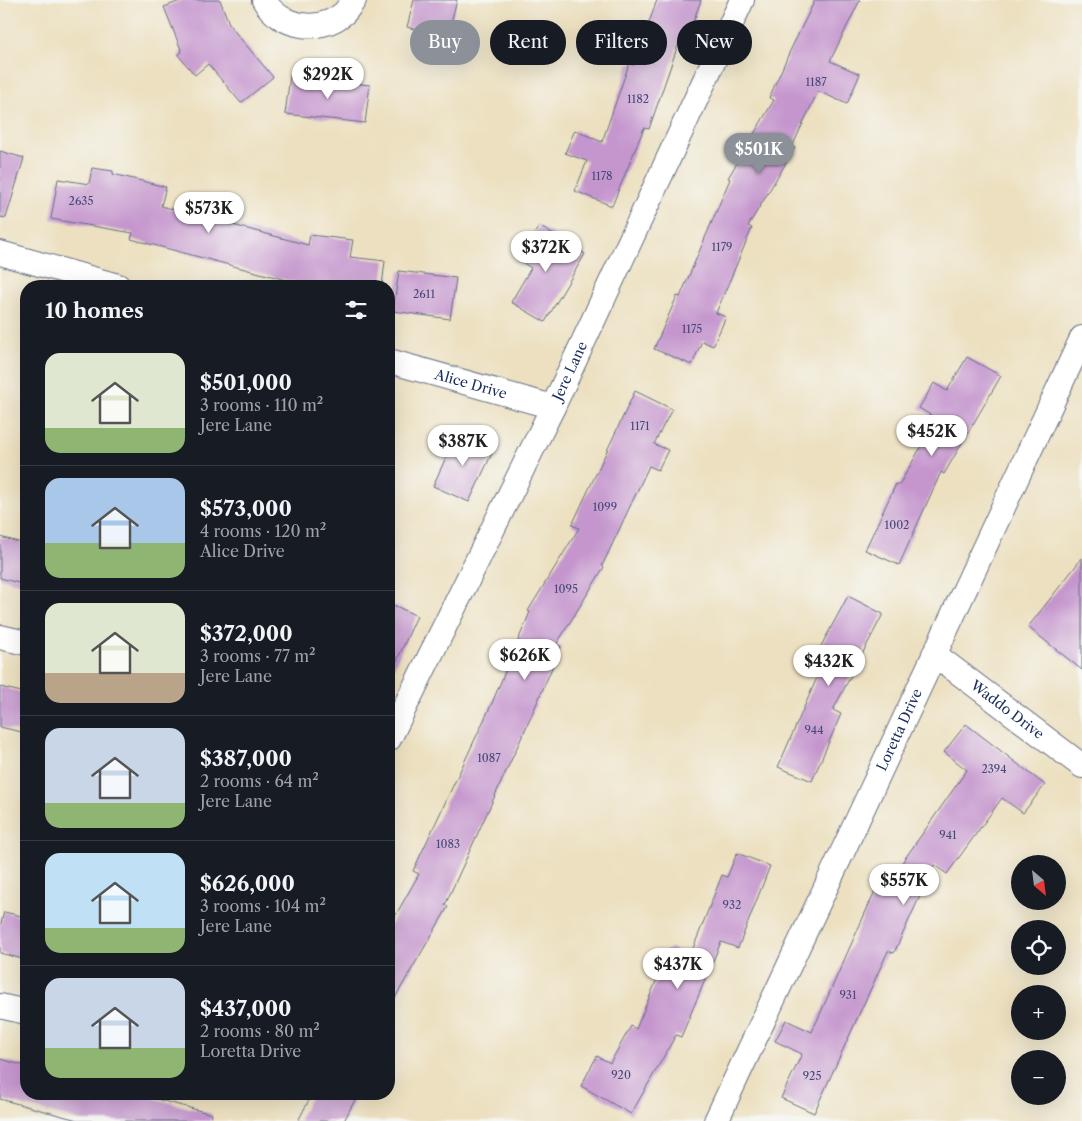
<!DOCTYPE html>
<meta charset="utf-8">
<style>
body{margin:0;font-family:"Libre Caslon Text",serif;background:#20242c;color:#f1f3f6;height:100vh;display:flex;flex-direction:column;font-size:19px;white-space:nowrap}
*{box-sizing:border-box;margin:0}
p{font-size:16px;color:#9ea1a6}
.icon{flex:none;width:28px;height:28px;fill:none;stroke:currentColor;stroke-width:2;stroke-linecap:round;stroke-linejoin:round}
.map{position:relative;flex:1;overflow:hidden}
.panel{position:absolute;left:20px;top:280px;width:375px;height:820px;display:flex;flex-direction:column;background:#171b24;border-radius:20px;box-shadow:0 5px 20px #0002}
.panel>*{flex:none}
.hud{position:absolute;left:410px;top:20px;width:475px;height:45px;display:flex;gap:10px}
.needle{width:32px;rotate:152deg}
.controls{position:absolute;left:1011px;top:855px;display:grid;gap:10px}
.controls a{display:grid;place-items:center;width:55px;height:55px;border-radius:50%;background:#171b24;box-shadow:0 5px 20px #0002;font-size:25px}
.price{position:absolute;translate:-50% -42px;padding:0 11px;border-radius:18px;background:#fff;color:#222;font-size:16px;line-height:32px;filter:drop-shadow(0 1px 2px #0008)}
.price::after{content:'';position:absolute;left:50%;top:30px;width:15px;height:11px;margin-left:-8px;background:inherit;clip-path:polygon(0 0,100% 0,50% 100%)}
.price.on{background:#8c9099;color:#fff}
ul{padding:0;list-style:none}
li{display:flex;align-items:center;gap:15px;height:125px;padding:0 25px}
li+li{border-top:1px solid #363941}
li span{display:grid;place-items:center;flex:none;width:140px;height:100px;border-radius:15px;color:#555}
li>.icon{margin-inline-start:auto}
span .icon{width:60px;height:60px;fill:#fffc;stroke-width:1}
li b{font-size:21px}
h2{display:flex;justify-content:space-between;align-items:center;height:60px;padding:0 25px;font-size:21px}
.chip{padding:0 18px;border-radius:22px;background:#171b24;box-shadow:0 5px 20px #0002;font-size:18px;line-height:45px}
.chip.on{background:#8c9099;color:#fff}
.map>svg:first-child{display:block}
.building{fill:#c596ce}
.lines{fill:none;stroke-linecap:round;stroke-linejoin:round}
.minor-casing{stroke:#646d80;stroke-width:26}
.minor{stroke:#fff;stroke-width:24}
.labels{text-anchor:middle;dominant-baseline:central;stroke-width:4;stroke-linejoin:round;paint-order:stroke}
.number-label{font-size:11px;fill:#46497a}
.street-label{font-size:14px;fill:#1b2f5e;stroke:#f6f6f2}
</style>
<div class="map">
<svg width="1082" height="1121" viewBox="0 0 1082 1121">
<rect width="100%" height="100%" fill="#f6f6f2"/>
<filter id="ink" filterUnits="userSpaceOnUse"><feTurbulence type="fractalNoise" baseFrequency=".02" numOctaves="2"/><feDisplacementMap in="SourceGraphic" scale="10" xChannelSelector="R" yChannelSelector="G"/><feConvolveMatrix kernelMatrix="1 2 1 2 8 2 1 2 1" color-interpolation-filters="sRGB"/></filter>
<filter id="wash" filterUnits="userSpaceOnUse"><feTurbulence type="fractalNoise" baseFrequency=".0096" numOctaves="4" result="noise"/><feDisplacementMap in="SourceGraphic" scale="20" xChannelSelector="R" yChannelSelector="G"/><feGaussianBlur stdDeviation="1.12" result="paint"/><feColorMatrix in="noise" values="0 0 0 0 0 0 0 0 0 0 0 0 0 0 0 0 0 1.4 0 .05"/><feComposite in="paint" operator="in"/></filter>
<g filter="url(#wash)">
<rect width="100%" height="100%" fill="#ece0c0"/>
<g id="blocks">
<!-- building -->
<g class="building">
<path d="M183 0H220L230 26 273 77 241 103 208 64 195 75 178 55 182 52 164 7Z"/>
<path d="M414 0H457L447 38 407 27Z"/>
<path d="M657 0H701L685 45 679 42 649 129 644 128 612 206 575 191 587 161 565 153 575 130 602 142 629 64 634 65Z"/>
<path d="M815 0H860L830 61 860 74 847 104 818 91 792 147 795 148 748 226 752 228 716 313 726 317 713 346 702 341 692 365 654 349 677 296 680 297 730 179 728 178 774 100 769 98 790 51Z"/>
<path d="M290 76 370 85 365 123 285 114Z"/>
<path d="M0 151 24 158 6 218 0 217Z"/>
<path d="M92 168 113 171V174L166 187 161 206 308 245 310 235 353 240 350 257 385 261 382 286H309L131 239 133 233 51 219 58 179 89 184Z"/>
<path d="M539 226 585 254 545 322 511 302 531 268 519 260Z"/>
<path d="M399 271 456 278 450 319 393 311Z"/>
<path d="M967 357 1001 376 944 474 941 472 899 565 865 550 896 484 899 485 937 419 919 408 934 383 947 391Z"/>
<path d="M635 391 672 409 654 444 668 450 658 470 649 466 602 566 604 567 556 645 561 647 530 719 445 905 448 907 389 1008V927L419 874 413 871 492 703 530 612 528 611 579 528 572 525Z"/>
<path d="M457 433 494 449 469 502 433 486Z"/>
<path d="M0 537 26 544V585L0 578Z"/>
<path d="M1082 558V670L1028 627Z"/>
<path d="M848 596 883 614 833 710 841 714 812 781 778 767 819 673 809 668Z"/>
<path d="M389 603 417 616 389 678Z"/>
<path d="M0 687 26 693V733L0 727Z"/>
<path d="M966 724 1045 785 1023 813 1002 798 947 874 934 865 894 953 888 951 814 1113 781 1098 802 1054 775 1041 786 1020 812 1032 883 873 892 877 967 770 944 752Z"/>
<path d="M737 853 770 866 738 948 721 942 681 1037 676 1035 631 1114 581 1086 597 1056 610 1063 631 1026 636 1029 670 948 690 956 722 875 727 877Z"/>
<path d="M4 912 26 917V960L0 953V927Z"/>
<path d="M0 1059 26 1066V1094H138L212 1114 211 1121H81L0 1099Z"/>
<path d="M312 1094H358L344 1121H298Z"/>
</g>
</g>
</g>
<g filter="url(#ink)">
<use href="#blocks" fill-opacity="0" stroke="#646d80" stroke-width="1"/>
<g class="lines">
<defs>
<g id="minor">
<path d="M264 0C280 28 320 34 344 13 348 9 351 4 354 0"/>
<path d="M0 253 118 286"/>
<path id="s1" d="M389 361 553 407"/>
<path d="M0 637 26 643"/>
<path id="s2" d="M934 654 1082 766"/>
<path id="s3" d="M389 739 553 407 742 0"/>
<path d="M0 1006 26 1012"/>
<path id="s4" d="M716 1121C840 861 959 598 1082 338"/>
</g>
</defs>
<!-- minor casing -->
<use href="#minor" class="minor-casing"/>
<!-- minor -->
<use href="#minor" class="minor"/>
</g>
</g>
<g class="labels">
<!-- number labels -->
<g class="number-label">
<text x="816" y="82">1187</text>
<text x="638" y="99">1182</text>
<text x="602" y="176">1178</text>
<text x="81" y="201">2635</text>
<text x="722" y="247">1179</text>
<text x="424" y="294">2611</text>
<text x="692" y="329">1175</text>
<text x="640" y="426">1171</text>
<text x="605" y="507">1099</text>
<text x="897" y="525">1002</text>
<text x="566" y="589">1095</text>
<text x="814" y="730">944</text>
<text x="489" y="758">1087</text>
<text x="994" y="769">2394</text>
<text x="948" y="835">941</text>
<text x="448" y="844">1083</text>
<text x="732" y="905">932</text>
<text x="848" y="995">931</text>
<text x="621" y="1075">920</text>
<text x="812" y="1076">925</text>
</g>
<!-- street labels -->
<g class="street-label">
<text stroke="none"><textPath href="#s3" startOffset="410">Jere Lane</textPath></text>
<text stroke="none"><textPath href="#s1" startOffset="85">Alice Drive</textPath></text>
<text stroke="none"><textPath href="#s2" startOffset="92">Waddo Drive</textPath></text>
<text stroke="none"><textPath href="#s4" startOffset="432">Loretta Drive</textPath></text>
</g>
</g>
</svg>
<div class="controls">
<a><svg class="needle" viewBox="-14 -14 28 28"><path d="M0-13l5 13h-10z" fill="#e53935"/><path d="M0 13l5-13h-10z" fill="#9ea1a6"/></svg></a>
<a><svg class="icon" aria-label="locate" viewBox="0 0 24 24"><circle cx="12" cy="12" r="6"/><path d="M12 2v4M12 18v4M2 12h4M18 12h4"/></svg></a>
<a>+</a>
<a>−</a>
</div>
<b class="price" style="left:328px;top:100px">$292K</b>
<b class="price on" style="left:759px;top:175px">$501K</b>
<b class="price" style="left:209px;top:234px">$573K</b>
<b class="price" style="left:546px;top:273px">$372K</b>
<b class="price" style="left:932px;top:457px">$452K</b>
<b class="price" style="left:463px;top:467px">$387K</b>
<b class="price" style="left:525px;top:681px">$626K</b>
<b class="price" style="left:829px;top:687px">$432K</b>
<b class="price" style="left:904px;top:906px">$557K</b>
<b class="price" style="left:678px;top:990px">$437K</b>
<div class="hud">
<a class="chip on">Buy</a>
<a class="chip">Rent</a>
<a class="chip">Filters</a>
<a class="chip">New</a>
</div>
<section class="panel">
<h2>10 homes<svg class="icon" aria-label="filters" viewBox="0 0 24 24"><path d="M4 7h16M4 17h16"/><circle cx="9" cy="7" r="2"/><circle cx="15" cy="17" r="2"/></svg></h2>
<ul>
<li><span style="background:linear-gradient(#dfe7d0 75%,#8fb573 0)"><svg class="icon" aria-label="home" viewBox="0 0 24 24"><path d="M3 11l9-7 9 7M6 9v11h12V9"/></svg></span><div><b>$501,000</b><p>3 rooms · 110 m²</p><p>Jere Lane</p></div></li>
<li><span style="background:linear-gradient(#a9c7e8 65%,#8fb573 0)"><svg class="icon" aria-label="home" viewBox="0 0 24 24"><path d="M3 11l9-7 9 7M6 9v11h12V9"/></svg></span><div><b>$573,000</b><p>4 rooms · 120 m²</p><p>Alice Drive</p></div></li>
<li><span style="background:linear-gradient(#dfe7d0 70%,#b9a48a 0)"><svg class="icon" aria-label="home" viewBox="0 0 24 24"><path d="M3 11l9-7 9 7M6 9v11h12V9"/></svg></span><div><b>$372,000</b><p>3 rooms · 77 m²</p><p>Jere Lane</p></div></li>
<li><span style="background:linear-gradient(#c9d6e8 75%,#8fb573 0)"><svg class="icon" aria-label="home" viewBox="0 0 24 24"><path d="M3 11l9-7 9 7M6 9v11h12V9"/></svg></span><div><b>$387,000</b><p>2 rooms · 64 m²</p><p>Jere Lane</p></div></li>
<li><span style="background:linear-gradient(#bfe0f5 75%,#8fb573 0)"><svg class="icon" aria-label="home" viewBox="0 0 24 24"><path d="M3 11l9-7 9 7M6 9v11h12V9"/></svg></span><div><b>$626,000</b><p>3 rooms · 104 m²</p><p>Jere Lane</p></div></li>
<li><span style="background:linear-gradient(#c9d6e8 70%,#8fb573 0)"><svg class="icon" aria-label="home" viewBox="0 0 24 24"><path d="M3 11l9-7 9 7M6 9v11h12V9"/></svg></span><div><b>$437,000</b><p>2 rooms · 80 m²</p><p>Loretta Drive</p></div></li>
</ul>
</section>
</div>
